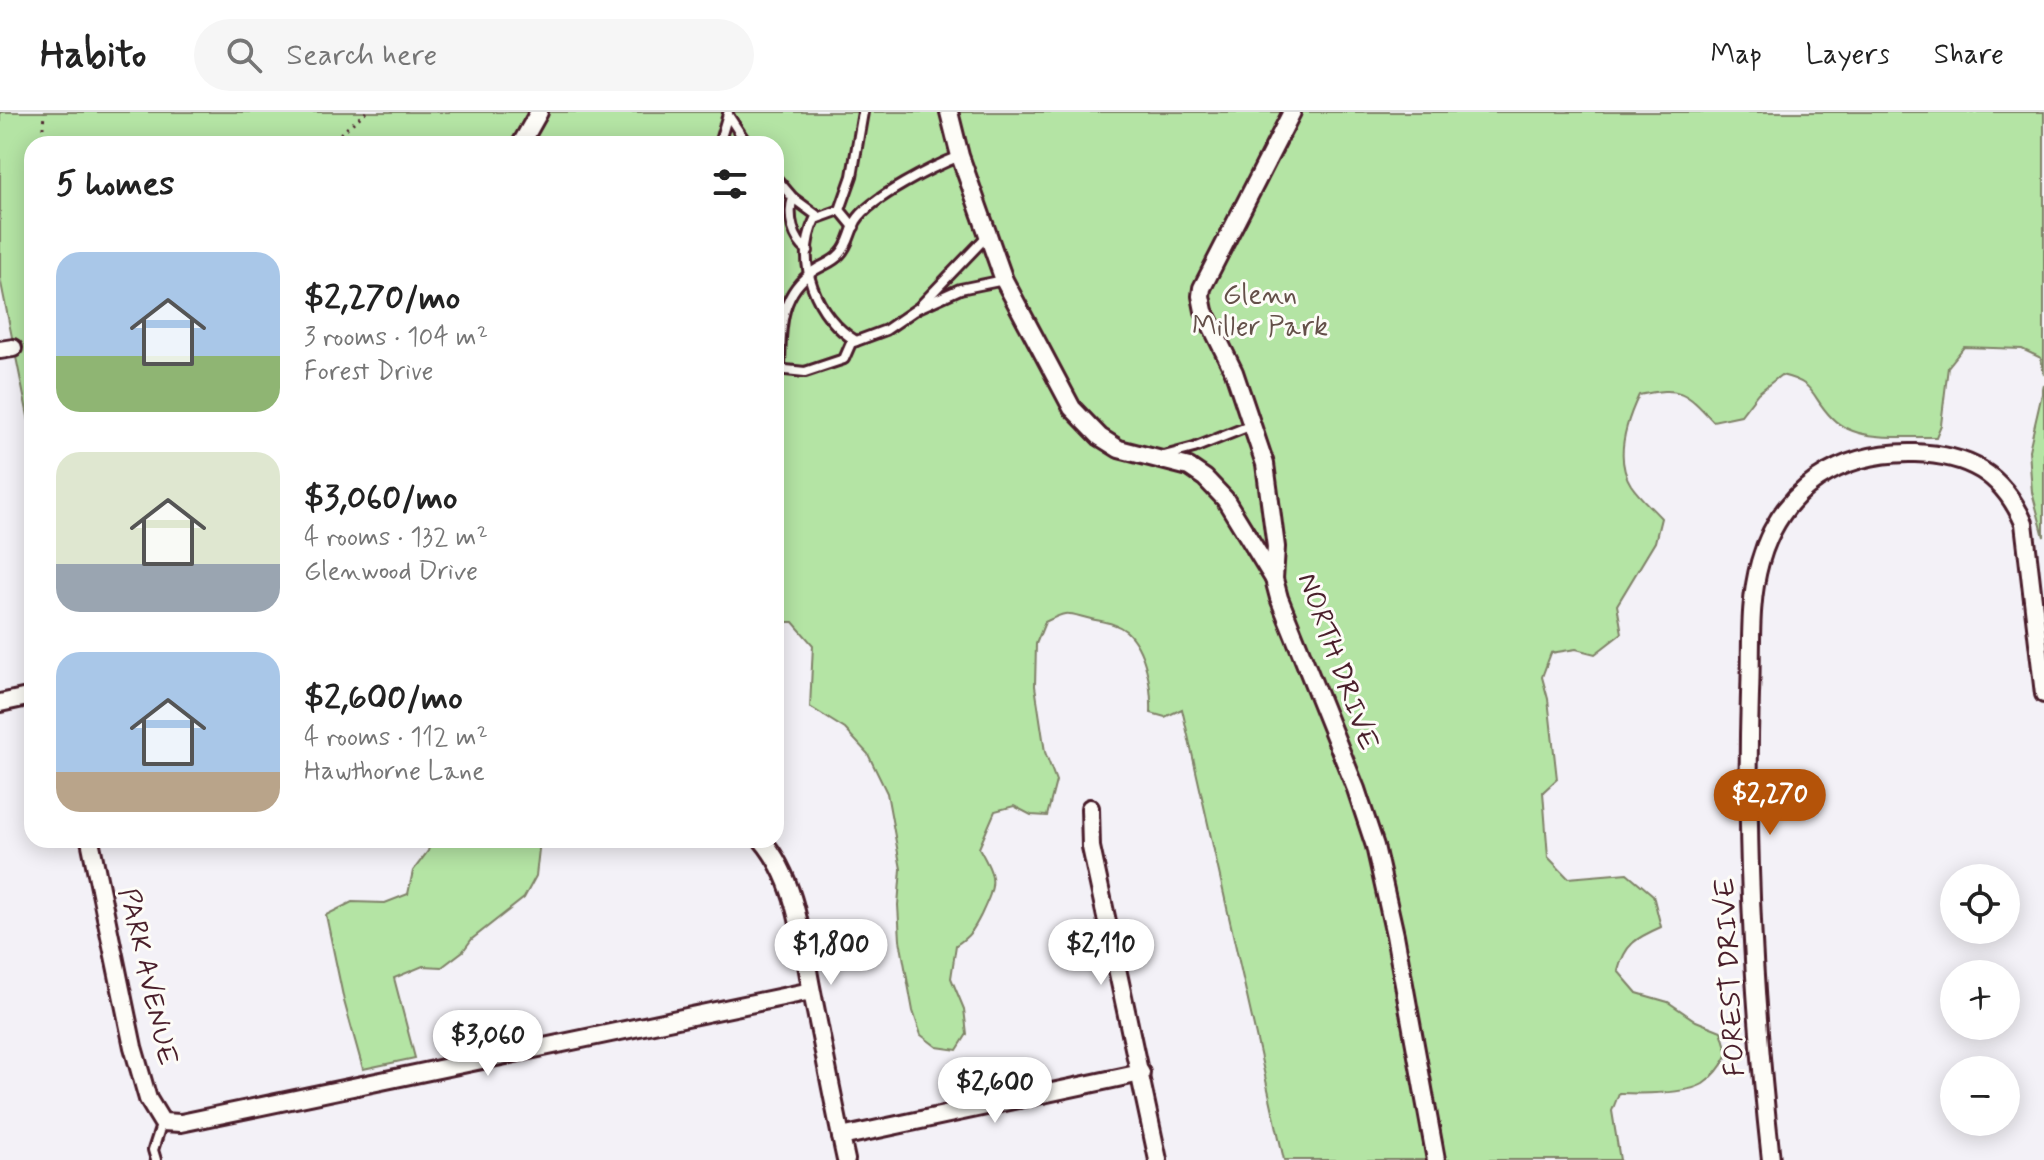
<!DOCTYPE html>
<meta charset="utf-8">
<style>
body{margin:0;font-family:Mynerve,sans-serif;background:#f6f6f6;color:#222;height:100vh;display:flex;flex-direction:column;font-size:30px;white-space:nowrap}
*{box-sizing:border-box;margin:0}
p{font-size:26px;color:#767676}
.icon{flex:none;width:44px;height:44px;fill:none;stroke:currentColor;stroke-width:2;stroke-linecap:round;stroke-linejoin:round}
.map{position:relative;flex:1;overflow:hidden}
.drawer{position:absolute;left:24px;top:24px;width:760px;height:712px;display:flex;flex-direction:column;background:#fff;border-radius:24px;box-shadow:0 4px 20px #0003}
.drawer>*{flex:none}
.controls{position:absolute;left:1940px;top:752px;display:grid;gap:16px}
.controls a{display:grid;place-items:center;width:80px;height:80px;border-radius:50%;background:#fff;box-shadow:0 4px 20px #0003;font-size:40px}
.price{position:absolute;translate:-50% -68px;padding:0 18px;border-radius:28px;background:#fff;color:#222;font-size:26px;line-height:52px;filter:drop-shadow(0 2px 4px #0008)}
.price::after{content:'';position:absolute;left:50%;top:48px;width:24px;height:18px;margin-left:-12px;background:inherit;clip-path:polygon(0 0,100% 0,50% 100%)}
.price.active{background:#b45309;color:#fff}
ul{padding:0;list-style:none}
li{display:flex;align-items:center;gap:24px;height:200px;padding:0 32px}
li span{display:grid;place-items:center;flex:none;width:224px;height:160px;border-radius:24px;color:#555}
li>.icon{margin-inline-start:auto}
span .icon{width:96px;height:96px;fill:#fffc;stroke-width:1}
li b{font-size:34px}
h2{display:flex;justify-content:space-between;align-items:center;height:96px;padding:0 32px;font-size:34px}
header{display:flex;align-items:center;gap:48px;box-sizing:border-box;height:112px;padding:0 40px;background:#fff;border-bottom:2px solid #e0e0e0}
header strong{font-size:38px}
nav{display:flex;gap:44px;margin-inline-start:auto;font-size:28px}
.search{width:560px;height:72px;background:#f6f6f6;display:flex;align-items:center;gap:20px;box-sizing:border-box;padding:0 28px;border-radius:44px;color:#767676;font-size:30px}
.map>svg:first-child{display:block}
.green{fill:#b4e4a4;stroke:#7f8268;stroke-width:2}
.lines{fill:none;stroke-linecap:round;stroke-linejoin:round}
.lane-casing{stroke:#4a1f2b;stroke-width:14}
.street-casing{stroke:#4a1f2b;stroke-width:22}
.path{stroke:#4a1f2b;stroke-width:3;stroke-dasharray:2 6;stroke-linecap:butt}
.lane{stroke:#fdfcf7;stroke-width:8}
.street{stroke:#fdfcf7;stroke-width:16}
.labels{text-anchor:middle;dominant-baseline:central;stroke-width:6;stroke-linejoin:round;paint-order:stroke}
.park-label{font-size:28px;fill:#645049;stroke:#fdfcf7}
.street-label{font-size:28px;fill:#4a1f2b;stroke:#fdfcf7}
</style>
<header>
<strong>Habito</strong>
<div class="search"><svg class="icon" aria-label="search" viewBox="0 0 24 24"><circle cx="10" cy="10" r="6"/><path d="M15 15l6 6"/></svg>Search here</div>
<nav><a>Map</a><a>Layers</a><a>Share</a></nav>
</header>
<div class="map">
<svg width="2044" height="1048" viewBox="0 0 2044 1048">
<rect width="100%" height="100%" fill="#f3f1f7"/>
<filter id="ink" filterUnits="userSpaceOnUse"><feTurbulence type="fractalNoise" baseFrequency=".0125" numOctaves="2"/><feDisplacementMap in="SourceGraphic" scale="16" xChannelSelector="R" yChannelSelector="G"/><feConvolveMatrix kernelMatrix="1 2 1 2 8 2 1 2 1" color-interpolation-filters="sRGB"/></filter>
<g filter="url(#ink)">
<!-- green -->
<g class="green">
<path d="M0 0H2044V263L2041 246 2022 237 1964 235 1948 255 1941 313 1936 325C1904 324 1856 331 1832 306 1810 284 1817 271 1781 263L1758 281 1741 303 1713 309C1685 279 1680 274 1639 283 1626 310 1614 346 1631 373 1639 385 1652 396 1661 406L1655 430 1617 493 1622 521 1595 542 1576 537 1551 541 1542 565 1548 587 1557 667 1543 680 1548 745 1568 766 1627 761 1653 783 1661 815C1636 826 1625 832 1618 859L1637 881 1668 890 1696 909 1721 919 1728 942C1722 954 1715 964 1703 972 1686 982 1640 982 1619 981L1612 999 1620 1048H1284L1182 597 1165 605 1151 601C1152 576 1146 537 1126 519 1116 511 1104 510 1091 507 1066 501 1069 498 1045 510L1036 532 1035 574 1045 640 1056 669 1047 704 1031 703 1014 694 995 699 979 736C997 768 996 771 981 803 974 817 970 824 956 833L951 866 964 897 967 922 957 938 937 935 921 923 913 899 900 828 898 793 901 757 887 681 868 642 845 617 810 595 813 533 793 510H776V32H32V324L0 166Z"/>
<path d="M2044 273V425L2032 380 2029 338Z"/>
<path d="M431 728H540L536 764 524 786 472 827 463 839 442 855 423 854 394 866 415 946 363 957 344 889 326 803 352 790 385 791 408 782 413 759 428 739Z"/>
</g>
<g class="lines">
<defs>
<g id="lane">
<path d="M728 3 747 32"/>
<path d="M719 32 728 2"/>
<path d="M776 66 793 86 819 105"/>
<path d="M793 86C787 104 793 128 808 139"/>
<path d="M840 98 815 107C794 150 816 205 856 229"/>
<path d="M854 115 840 98 852 64 863 0"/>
<path d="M921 193 987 124"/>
<path d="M776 257 805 260 844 247 851 231 886 218 918 196 960 177 1004 168"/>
<path d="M780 257C781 219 778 182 815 158 824 152 832 151 840 142 849 133 850 120 856 109 870 86 934 54 960 44"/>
<path d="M1164 344 1194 336 1252 313"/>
<path d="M156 1048 153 1038 162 1010"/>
</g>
<g id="street">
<path d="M949 0 960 44 1004 168 1072 296 1100 325 1119 337 1189 355 1205 366 1225 387 1274 467"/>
<path d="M1292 0 1202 176 1201 184 1204 199 1234 260 1265 352 1276 435 1274 467 1279 486 1356 677 1375 734 1395 823 1436 1048"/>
<path d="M521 32 539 0"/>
<path d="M0 238 13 236"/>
<path d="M0 591 32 584"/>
<path d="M1090 696 1091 735 1158 1048"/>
<path d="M90 728 133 935 148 987 162 1010 181 1011 811 879"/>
<path d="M762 728C798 770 802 832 813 885 824 939 834 994 846 1048"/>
<path d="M841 1025 1141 961"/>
<path d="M1771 1048C1754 894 1745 737 1750 582 1752 539 1748 492 1760 450 1781 376 1841 339 1915 341 1969 343 2002 361 2024 411L2044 582"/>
</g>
</defs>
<!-- lane casing -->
<use href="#lane" class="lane-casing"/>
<!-- street casing -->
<use href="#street" class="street-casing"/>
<!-- path -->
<g class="path">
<path d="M42 32 44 0"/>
<path d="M328 32 366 0"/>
</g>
<!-- lane -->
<use href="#lane" class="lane"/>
<!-- street -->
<use href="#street" class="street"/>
</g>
</g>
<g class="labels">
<!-- park labels -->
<g class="park-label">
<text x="1260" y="183">Glenn<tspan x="1260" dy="32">Miller Park</tspan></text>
</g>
<!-- street labels -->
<g class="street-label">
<text transform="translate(1337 550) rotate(70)">NORTH DRIVE</text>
<text transform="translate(147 865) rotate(77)">PARK AVENUE</text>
<text transform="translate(1731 865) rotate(-93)">FOREST DRIVE</text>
</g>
</g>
</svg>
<div class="controls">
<a><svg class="icon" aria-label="locate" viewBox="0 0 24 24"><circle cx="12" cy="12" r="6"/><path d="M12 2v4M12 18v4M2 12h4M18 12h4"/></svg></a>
<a>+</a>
<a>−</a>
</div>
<b class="price active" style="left:1770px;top:725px">$2,270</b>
<b class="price" style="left:831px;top:875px">$1,800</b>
<b class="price" style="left:1101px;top:875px">$2,110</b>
<b class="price" style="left:488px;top:966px">$3,060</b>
<b class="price" style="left:995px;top:1013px">$2,600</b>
<section class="drawer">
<h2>5 homes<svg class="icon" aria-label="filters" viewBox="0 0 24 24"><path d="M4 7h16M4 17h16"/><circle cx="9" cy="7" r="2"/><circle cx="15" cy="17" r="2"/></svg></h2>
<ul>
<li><span style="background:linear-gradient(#a9c7e8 65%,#8fb573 0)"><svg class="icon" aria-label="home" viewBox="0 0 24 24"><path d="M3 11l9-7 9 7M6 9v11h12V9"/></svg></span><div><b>$2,270/mo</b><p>3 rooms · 104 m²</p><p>Forest Drive</p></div></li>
<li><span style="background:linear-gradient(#dfe7d0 70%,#9aa5b1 0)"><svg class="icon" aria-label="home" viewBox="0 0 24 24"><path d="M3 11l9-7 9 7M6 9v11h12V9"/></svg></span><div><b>$3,060/mo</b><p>4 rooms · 132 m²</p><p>Glenwood Drive</p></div></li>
<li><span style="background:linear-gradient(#a9c7e8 75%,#b9a48a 0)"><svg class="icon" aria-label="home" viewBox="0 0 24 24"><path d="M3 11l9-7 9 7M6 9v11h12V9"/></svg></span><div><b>$2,600/mo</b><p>4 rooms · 112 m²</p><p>Hawthorne Lane</p></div></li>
</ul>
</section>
</div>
